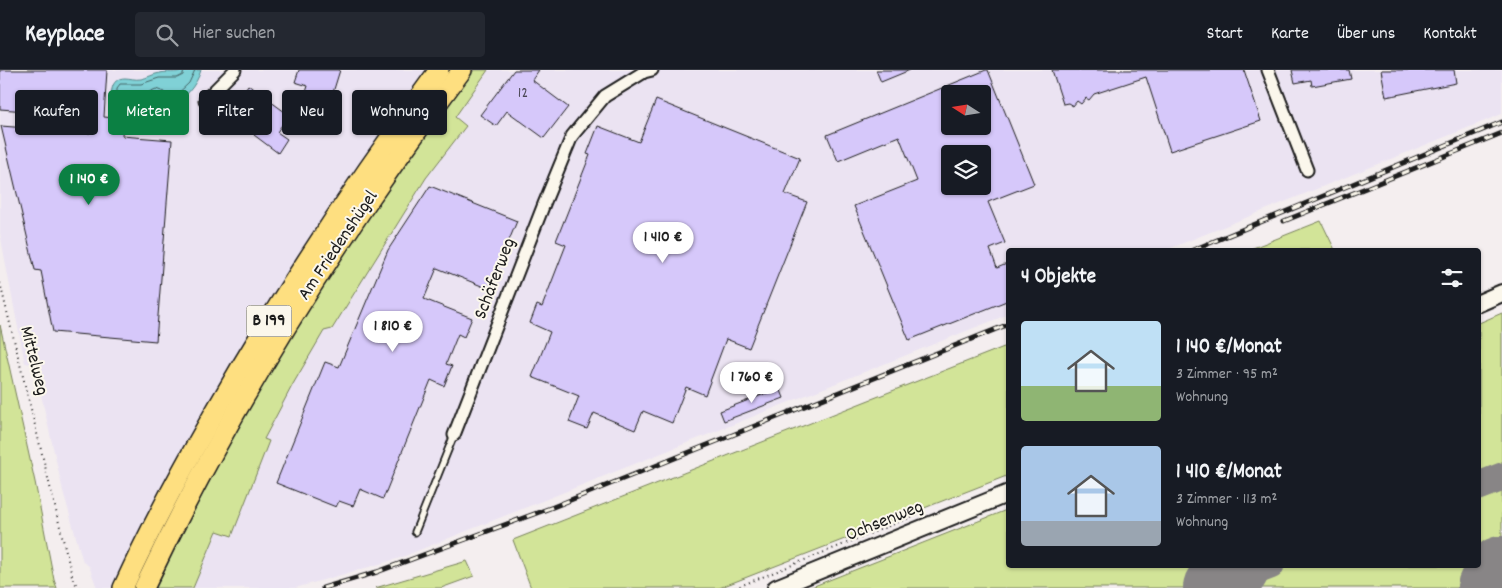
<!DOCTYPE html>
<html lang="de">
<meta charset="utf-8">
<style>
body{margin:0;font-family:Dekko,sans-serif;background:#242831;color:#f1f3f6;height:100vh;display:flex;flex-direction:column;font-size:19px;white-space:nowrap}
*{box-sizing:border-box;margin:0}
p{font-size:16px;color:#9ea1a6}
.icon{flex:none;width:28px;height:28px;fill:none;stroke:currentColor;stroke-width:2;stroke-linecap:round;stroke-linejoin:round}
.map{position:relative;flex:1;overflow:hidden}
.sheet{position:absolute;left:1006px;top:178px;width:475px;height:320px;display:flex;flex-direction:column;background:#171b24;border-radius:5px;box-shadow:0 1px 4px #0004}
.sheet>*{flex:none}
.hud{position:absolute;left:15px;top:20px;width:475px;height:45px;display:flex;gap:10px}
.needle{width:32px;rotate:282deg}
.buttons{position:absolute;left:941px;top:15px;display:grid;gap:10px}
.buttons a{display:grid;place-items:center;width:50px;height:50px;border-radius:5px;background:#171b24;box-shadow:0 1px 4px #0004;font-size:25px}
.price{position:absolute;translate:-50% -42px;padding:0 11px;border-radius:18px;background:#fff;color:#222;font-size:16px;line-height:32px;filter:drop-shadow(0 1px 2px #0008)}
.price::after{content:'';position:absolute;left:50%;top:30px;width:15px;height:11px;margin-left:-8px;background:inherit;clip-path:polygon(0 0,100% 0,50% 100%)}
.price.on{background:#0b8043;color:#fff}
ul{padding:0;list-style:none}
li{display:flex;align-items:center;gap:15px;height:125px;padding:0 15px}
li span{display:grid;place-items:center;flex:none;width:140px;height:100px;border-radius:5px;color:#555}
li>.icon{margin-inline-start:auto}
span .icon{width:60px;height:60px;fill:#fffc;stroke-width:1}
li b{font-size:21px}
h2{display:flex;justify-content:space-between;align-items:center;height:60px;padding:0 15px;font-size:21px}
.tag{padding:0 18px;border-radius:5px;background:#171b24;box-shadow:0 1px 4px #0004;font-size:18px;line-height:45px}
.tag.on{background:#0b8043;color:#fff}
header{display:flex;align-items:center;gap:30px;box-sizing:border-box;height:70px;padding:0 25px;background:#171b24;border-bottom:1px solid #363941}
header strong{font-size:24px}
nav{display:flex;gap:28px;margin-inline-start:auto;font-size:18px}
.search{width:350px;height:45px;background:#242831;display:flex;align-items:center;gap:12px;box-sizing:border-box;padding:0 18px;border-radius:5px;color:#9ea1a6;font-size:19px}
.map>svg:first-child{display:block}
.built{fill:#ebe3f2;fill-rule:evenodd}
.green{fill:#d2e498;stroke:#77805a}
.water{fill:#80d1d6;stroke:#58898c}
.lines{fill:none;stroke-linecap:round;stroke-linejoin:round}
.shore{stroke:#446466;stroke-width:1}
.taxiway{stroke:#888586;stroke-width:29}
.runway{stroke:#888586;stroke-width:72}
.building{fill:#d6c8fa;stroke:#1c1c1c;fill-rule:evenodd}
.service-casing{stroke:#1c1c1c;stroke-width:9}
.minor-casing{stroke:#1c1c1c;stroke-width:15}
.secondary-casing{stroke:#1c1c1c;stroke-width:20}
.trunk-casing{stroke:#1c1c1c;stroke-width:22}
.path{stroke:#1c1c1c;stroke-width:2;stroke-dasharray:1 4;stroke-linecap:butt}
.service{stroke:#fbf7ec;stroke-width:5.5}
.minor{stroke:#fbf7ec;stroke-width:11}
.secondary{stroke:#fbf7ec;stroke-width:16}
.trunk{stroke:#fedf80;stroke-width:19}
.rail-casing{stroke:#1c1c1c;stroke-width:5}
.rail{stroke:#fbf7ec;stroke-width:3;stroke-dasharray:9;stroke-linecap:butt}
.labels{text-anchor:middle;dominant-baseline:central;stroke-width:4;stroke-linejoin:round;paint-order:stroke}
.number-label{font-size:16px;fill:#4a4754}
.shield{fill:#fbf7ec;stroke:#5f5e5a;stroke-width:1}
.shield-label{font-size:18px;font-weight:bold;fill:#1c1c1c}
.street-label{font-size:19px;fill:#1c1c1c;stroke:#fbf7ec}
</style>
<header>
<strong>Keyplace</strong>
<div class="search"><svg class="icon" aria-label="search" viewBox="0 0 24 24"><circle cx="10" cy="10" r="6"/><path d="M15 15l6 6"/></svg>Hier suchen</div>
<nav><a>Start</a><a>Karte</a><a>Über uns</a><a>Kontakt</a></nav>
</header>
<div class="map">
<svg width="1502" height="518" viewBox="0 0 1502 518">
<rect width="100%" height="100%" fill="#f4eeef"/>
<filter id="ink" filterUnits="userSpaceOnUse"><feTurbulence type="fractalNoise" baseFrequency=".02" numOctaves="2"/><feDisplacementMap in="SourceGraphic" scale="10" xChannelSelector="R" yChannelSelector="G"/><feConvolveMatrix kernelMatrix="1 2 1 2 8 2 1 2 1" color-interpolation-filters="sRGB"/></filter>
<g filter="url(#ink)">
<!-- built -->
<path class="built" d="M0 0H1502V44L1166 180H1009V244L397 489 295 518H97L89 496 83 492 63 421 34 294 25 293 11 222 0 163ZM950 24H982V56H950ZM950 84H982V116H950Z"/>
<!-- green -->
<g class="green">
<path d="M474 0H488L455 47 466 56 426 108 332 259 324 261 293 314 264 369 269 371 232 466 217 461 193 518H156C197 432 241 349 290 268 347 176 411 88 474 0Z"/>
<path d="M1321 151 1335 180H1248Z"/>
<path d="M1502 243V518H809L1009 439V495H1479V253Z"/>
<path d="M0 255 35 412 54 510 57 518H0Z"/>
<path d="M1009 275V405L719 518H531L513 470Z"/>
<path d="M467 491 474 506 441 518H375Z"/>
</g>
<!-- water -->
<path class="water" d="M183 0H201C197 15 183 32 168 36L163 33 162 26 157 24C141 31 145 42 125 40 119 39 117 39 113 36 110 25 110 8 125 8 130 8 135 10 141 9 147 8 153 4 160 3 168 1 175 4 183 0Z"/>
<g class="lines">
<!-- shore -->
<path class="shore" d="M184 0 183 5 177 8H159L141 14H120L117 18V33L134 36 149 22 156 19 164 22 168 30 172 29 189 13 195 0"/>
<!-- taxiway -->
<g class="taxiway">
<path d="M1479 416 1502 407"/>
<path d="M1223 513 1270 495"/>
</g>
<!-- runway -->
<g class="runway">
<path d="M1219 518 1235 495"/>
<path d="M1493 518 1502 502"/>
</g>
</g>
<!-- building -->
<g class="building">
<path d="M0 0H107L104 47 123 49 122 66 172 70 156 271 53 262 41 201 35 200 1 56 90 63 92 46 0 39Z"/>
<path d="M299 0H340L331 29 306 22 308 16 295 12Z"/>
<path d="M514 0H539L532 10 568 37 544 68 507 41 496 56 480 45Z"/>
<path d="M876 0H910L881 12Z"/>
<path d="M986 0H988L1034 114 988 132 1005 173 990 179 997 198 1009 193V230L909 270 854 136 917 111 899 66 838 91 827 65ZM950 24H982V56H950ZM950 84H982V116H950Z"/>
<path d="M1052 0H1244L1261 51 1170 81 1146 7 1094 24 1089 30 1086 28 1081 34 1077 31 1073 36 1068 33 1063 34Z"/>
<path d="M1292 0H1349L1351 9 1312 16 1311 10 1295 13Z"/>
<path d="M1381 0H1454L1456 13 1386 27Z"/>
<path d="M248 15 289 45 277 62 287 69 278 83 254 65 266 48 239 28Z"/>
<path d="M656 30 800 88 785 124 807 132 749 278 726 269 705 325 686 317 672 353 643 341 635 360 594 343 587 359 569 352 579 326 532 307 550 262 530 253 537 235 542 237 566 175 556 171 590 85 587 84 598 56 639 72Z"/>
<path d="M430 116 517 151 489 219 437 198 424 229 472 248 464 267 458 264 446 294 452 296 444 316 431 310 383 429 360 419 353 436 339 431 336 437 276 413 325 292 339 297 388 180Z"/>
<path d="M780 318 784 328 724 351 720 341Z"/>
</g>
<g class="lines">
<defs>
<path id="service" d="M415 462 454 365"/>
<g id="minor">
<path d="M1268 0 1307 100"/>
<path d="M205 30 235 0"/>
<path d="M454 365 544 134 572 66 605 26 644 2 652 0"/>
</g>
<g id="secondary">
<path d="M1479 233 1502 223"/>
<path d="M776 518 1009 423"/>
</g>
<g id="trunk">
<path d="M123 518C150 459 180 403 212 347 280 227 357 111 439 0"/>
<path d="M144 518C231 335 340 162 462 0"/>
</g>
</defs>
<!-- service casing -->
<use href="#service" class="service-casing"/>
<!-- minor casing -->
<use href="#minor" class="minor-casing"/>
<!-- secondary casing -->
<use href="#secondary" class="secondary-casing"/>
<!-- trunk casing -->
<use href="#trunk" class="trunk-casing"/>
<!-- path -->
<g class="path">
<path d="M0 213 73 510 79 518"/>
<path d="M735 518 919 444"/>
</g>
<!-- service -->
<use href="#service" class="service"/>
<!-- minor -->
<use href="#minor" class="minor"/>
<!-- secondary -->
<use href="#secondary" class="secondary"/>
<!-- trunk -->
<use href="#trunk" class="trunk"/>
<defs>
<g id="rail">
<path d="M1284 151 1502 63"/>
<path d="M1193 180 1502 52"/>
<path d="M323 518 377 502 553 437 1009 254"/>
</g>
</defs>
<!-- rail casing -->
<use href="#rail" class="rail-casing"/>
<!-- rail -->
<use href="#rail" class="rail"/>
</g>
</g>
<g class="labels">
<!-- number labels -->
<g class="number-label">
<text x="523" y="23">12</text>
</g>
<!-- shield labels -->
<rect class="shield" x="246.5" y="235.5" width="45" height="31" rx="4"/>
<g class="shield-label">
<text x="269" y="251">B 199</text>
</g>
<!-- street labels -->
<g class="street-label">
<text transform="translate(339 176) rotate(-56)">Am Friedenshügel</text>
<text transform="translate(496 209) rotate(-69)">Schäferweg</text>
<text transform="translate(33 291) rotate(76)">Mittelweg</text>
<text transform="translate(885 452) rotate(-22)">Ochsenweg</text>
</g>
</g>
</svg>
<div class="buttons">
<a><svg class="needle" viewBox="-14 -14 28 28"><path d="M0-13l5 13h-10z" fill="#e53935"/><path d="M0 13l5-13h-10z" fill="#9ea1a6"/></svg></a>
<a><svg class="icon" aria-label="layers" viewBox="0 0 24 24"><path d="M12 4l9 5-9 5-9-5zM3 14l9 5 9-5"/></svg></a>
</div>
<b class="price on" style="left:89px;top:136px">1 140 €</b>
<b class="price" style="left:663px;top:194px">1 410 €</b>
<b class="price" style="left:393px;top:283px">1 810 €</b>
<b class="price" style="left:752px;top:334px">1 760 €</b>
<div class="hud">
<a class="tag">Kaufen</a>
<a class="tag on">Mieten</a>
<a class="tag">Filter</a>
<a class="tag">Neu</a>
<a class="tag">Wohnung</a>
</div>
<section class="sheet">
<h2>4 Objekte<svg class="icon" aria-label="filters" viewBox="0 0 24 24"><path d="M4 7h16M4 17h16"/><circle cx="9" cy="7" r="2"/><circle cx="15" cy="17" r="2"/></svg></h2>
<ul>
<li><span style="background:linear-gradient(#bfe0f5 65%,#8fb573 0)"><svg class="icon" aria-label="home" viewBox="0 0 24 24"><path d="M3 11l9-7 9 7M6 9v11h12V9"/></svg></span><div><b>1 140 €/Monat</b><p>3 Zimmer · 95 m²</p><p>Wohnung</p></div></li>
<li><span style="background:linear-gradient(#a9c7e8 75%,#9aa5b1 0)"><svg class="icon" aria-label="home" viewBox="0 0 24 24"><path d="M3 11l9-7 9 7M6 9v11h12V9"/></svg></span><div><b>1 410 €/Monat</b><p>3 Zimmer · 113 m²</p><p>Wohnung</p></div></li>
</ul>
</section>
</div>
